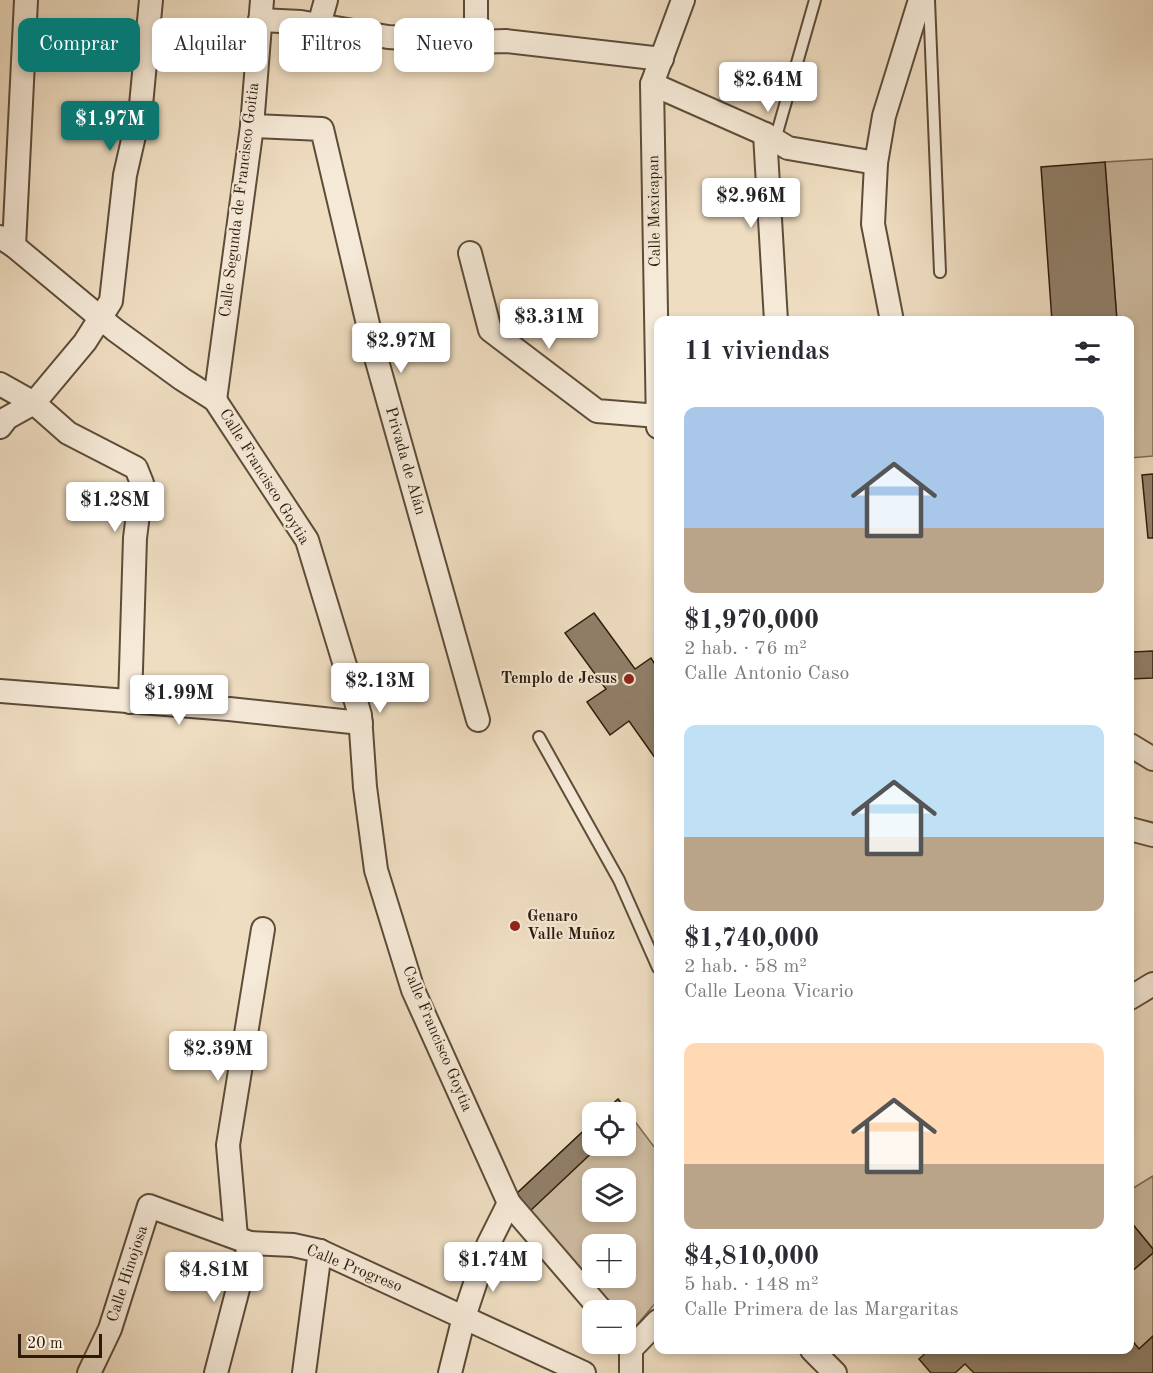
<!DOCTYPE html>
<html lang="es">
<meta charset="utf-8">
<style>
body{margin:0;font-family:"Old Standard TT",serif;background:#f2f2f3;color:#2b2b33;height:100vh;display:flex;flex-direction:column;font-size:22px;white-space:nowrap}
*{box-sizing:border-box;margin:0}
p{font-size:20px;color:#7c7c81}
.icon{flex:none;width:33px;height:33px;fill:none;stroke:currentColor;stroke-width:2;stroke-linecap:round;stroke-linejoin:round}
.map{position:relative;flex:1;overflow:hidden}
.panel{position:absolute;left:654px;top:316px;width:480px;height:1038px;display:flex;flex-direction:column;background:#fff;border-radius:12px;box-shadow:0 3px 9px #0003}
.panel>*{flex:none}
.hud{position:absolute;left:18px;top:18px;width:546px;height:54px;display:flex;gap:12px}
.fabs{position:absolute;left:582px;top:1102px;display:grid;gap:12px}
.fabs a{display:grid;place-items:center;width:54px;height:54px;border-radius:12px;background:#fff;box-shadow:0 3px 9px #0003;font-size:30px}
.scale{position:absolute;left:18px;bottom:15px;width:84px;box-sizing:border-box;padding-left:6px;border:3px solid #2c1b0b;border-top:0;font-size:16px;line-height:21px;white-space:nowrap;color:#2c1b0b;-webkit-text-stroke:4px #f5e9d7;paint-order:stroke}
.price{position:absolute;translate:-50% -51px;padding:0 14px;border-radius:6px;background:#fff;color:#222;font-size:20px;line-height:39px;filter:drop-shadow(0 2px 3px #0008)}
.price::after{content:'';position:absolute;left:50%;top:36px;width:18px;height:14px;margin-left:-9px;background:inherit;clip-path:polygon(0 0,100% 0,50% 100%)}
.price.current{background:#0f766e;color:#fff}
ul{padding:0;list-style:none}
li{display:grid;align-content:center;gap:12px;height:318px;padding:0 30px}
li span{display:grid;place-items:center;height:186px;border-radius:12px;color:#555}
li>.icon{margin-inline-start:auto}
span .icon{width:108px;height:108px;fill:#fffc;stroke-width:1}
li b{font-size:26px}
h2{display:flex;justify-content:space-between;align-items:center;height:72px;padding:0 30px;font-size:26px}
.tag{padding:0 21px;border-radius:12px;background:#fff;box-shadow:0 3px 9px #0003;font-size:21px;line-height:54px}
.tag.current{background:#0f766e;color:#fff}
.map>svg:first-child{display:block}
.green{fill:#cebca2;stroke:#7d6c56;stroke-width:1.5;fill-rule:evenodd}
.building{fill:#91806a;stroke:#2c1b0b;stroke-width:1.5}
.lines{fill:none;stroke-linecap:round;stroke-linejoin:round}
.lane-casing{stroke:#5d4c38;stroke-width:14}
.street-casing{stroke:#5d4c38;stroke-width:26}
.lane{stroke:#f5e9d7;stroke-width:10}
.street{stroke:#f5e9d7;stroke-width:22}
.poi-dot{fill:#8f2418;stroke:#f5e9d7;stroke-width:2}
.labels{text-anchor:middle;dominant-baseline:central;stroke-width:4.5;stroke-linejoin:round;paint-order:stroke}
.street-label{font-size:16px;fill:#2c1b0b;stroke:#f5e9d7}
.poi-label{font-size:16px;font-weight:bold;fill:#2c1b0b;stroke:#f5e9d7;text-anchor:end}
</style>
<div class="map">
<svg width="1153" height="1373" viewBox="0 0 1153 1373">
<rect width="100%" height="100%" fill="#efddc1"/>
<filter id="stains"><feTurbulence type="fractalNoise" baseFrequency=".00333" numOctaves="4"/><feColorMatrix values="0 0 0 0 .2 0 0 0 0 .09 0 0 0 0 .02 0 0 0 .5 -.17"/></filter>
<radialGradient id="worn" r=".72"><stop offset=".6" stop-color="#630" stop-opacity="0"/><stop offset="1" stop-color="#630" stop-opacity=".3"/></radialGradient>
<!-- green -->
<g class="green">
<path d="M1153 159V456L1130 458V321H1117L1105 162Z"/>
<path d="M618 1099 658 1152V1300L630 1333 626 1327V1311H612L515 1195 592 1123V1146H626V1113H603ZM592 1179H626V1212H592ZM592 1245H626V1278H592Z"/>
<path d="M1153 1176V1249L1130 1221V1190Z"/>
<path d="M1153 1253V1336L1139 1349 1130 1338V1271L1131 1272Z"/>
</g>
<!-- building -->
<g class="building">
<path d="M1105 162 1117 321H1052L1041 167Z"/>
<path d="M1153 474V538H1148L1142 475Z"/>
<path d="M1130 603 1133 652 1153 651V678L1130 679Z"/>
<path d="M594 613 635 669 651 658 658 669V762L629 721 610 735 587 702 606 689 565 633Z"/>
<path d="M618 1099 631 1116 626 1121V1113H603Z"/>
<path d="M592 1123V1146H599L529 1212 515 1195Z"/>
<path d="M1130 1221 1153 1249V1253L1131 1272Z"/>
<path d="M1153 1336V1373H974L965 1364 955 1373H931L919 1359 929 1350H1130V1338L1139 1349Z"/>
</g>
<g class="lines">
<defs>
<g id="lane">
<path d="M929 0 940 272"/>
<path d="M775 140 815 0"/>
<path d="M539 737 619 880 658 968"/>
</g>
<g id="street">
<path d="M476 0V42"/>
<path d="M260 20 301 22 388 37 476 42 506 41 662 59"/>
<path d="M319 25 326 0"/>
<path d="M652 84 765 134 788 148 876 163"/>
<path d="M252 126 322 129 375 354 478 720"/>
<path d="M765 134 776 321"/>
<path d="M0 237 14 246 115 330 182 379 215 400 307 540 360 715 365 787 376 870 413 990 509 1203 602 1311"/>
<path d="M14 246 26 0"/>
<path d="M470 253 490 330 597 411 658 416"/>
<path d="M892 321 873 224 876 163 884 116 920 0"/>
<path d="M0 384 34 403 68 433 136 468 142 483 135 538 130 702"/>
<path d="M215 400 252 126 262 0"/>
<path d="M0 427 7 418 34 403 85 342 111 301 125 175 141 105 151 0"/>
<path d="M658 427 652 84 683 0"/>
<path d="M0 691 229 709 361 723"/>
<path d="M1130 745 1153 759"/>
<path d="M1130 829 1153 835"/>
<path d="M1130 998 1153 984"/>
<path d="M236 1237 228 1145 263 929"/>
<path d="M812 1350 835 1373"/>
<path d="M89 1373 110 1329 149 1206 250 1243 293 1245 320 1251 584 1373"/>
<path d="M216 1373 250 1243"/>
<path d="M304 1373 320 1251"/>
<path d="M450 1373 464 1317 488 1245 509 1203"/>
<path d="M631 1373V1349L658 1321"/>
</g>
</defs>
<!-- lane casing -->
<use href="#lane" class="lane-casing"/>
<!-- street casing -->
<use href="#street" class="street-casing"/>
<!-- lane -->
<use href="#lane" class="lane"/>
<!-- street -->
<use href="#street" class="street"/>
</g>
<!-- markers -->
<g class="poi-dot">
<circle cx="629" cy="679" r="6"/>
<circle cx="515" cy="926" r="6"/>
</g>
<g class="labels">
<!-- street labels -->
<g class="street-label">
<text transform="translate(240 200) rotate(-83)">Calle Segunda de Francisco Goitia</text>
<text transform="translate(655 211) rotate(-91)">Calle Mexicapan</text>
<text transform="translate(405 461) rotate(74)">Privada de Alán</text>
<text transform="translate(264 477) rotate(58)">Calle Francisco Goytia</text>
<text transform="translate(437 1039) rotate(67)">Calle Francisco Goytia</text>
<text transform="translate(354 1269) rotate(22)">Calle Progreso</text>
<text transform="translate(128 1274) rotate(-72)">Calle Hinojosa</text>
</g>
<!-- poi labels -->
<g class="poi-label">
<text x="617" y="679">Templo de Jesus</text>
<text x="527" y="917" text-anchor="start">Genaro<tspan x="527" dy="18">Valle Muñoz</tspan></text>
</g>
</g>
<rect width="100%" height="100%" filter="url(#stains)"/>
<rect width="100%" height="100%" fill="url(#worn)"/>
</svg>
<div class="fabs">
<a><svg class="icon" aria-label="locate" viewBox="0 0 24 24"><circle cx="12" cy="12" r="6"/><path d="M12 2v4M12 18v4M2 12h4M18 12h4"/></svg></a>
<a><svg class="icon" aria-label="layers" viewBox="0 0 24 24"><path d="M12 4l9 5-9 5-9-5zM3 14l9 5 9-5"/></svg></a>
<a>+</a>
<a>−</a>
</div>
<div class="scale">20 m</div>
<b class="price" style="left:768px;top:113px">$2.64M</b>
<b class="price current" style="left:110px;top:152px">$1.97M</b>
<b class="price" style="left:751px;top:229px">$2.96M</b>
<b class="price" style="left:549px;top:350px">$3.31M</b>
<b class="price" style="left:401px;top:374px">$2.97M</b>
<b class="price" style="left:115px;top:533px">$1.28M</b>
<b class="price" style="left:380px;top:714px">$2.13M</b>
<b class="price" style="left:179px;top:726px">$1.99M</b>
<b class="price" style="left:218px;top:1082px">$2.39M</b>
<b class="price" style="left:493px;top:1293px">$1.74M</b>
<b class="price" style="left:214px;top:1303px">$4.81M</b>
<div class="hud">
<a class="tag current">Comprar</a>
<a class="tag">Alquilar</a>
<a class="tag">Filtros</a>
<a class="tag">Nuevo</a>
</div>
<section class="panel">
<h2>11 viviendas<svg class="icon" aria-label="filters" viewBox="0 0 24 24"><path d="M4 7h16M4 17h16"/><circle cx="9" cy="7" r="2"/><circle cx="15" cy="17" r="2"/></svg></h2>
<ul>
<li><span style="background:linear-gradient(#a9c7e8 65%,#b9a48a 0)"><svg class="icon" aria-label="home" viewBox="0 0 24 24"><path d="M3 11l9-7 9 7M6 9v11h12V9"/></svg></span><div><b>$1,970,000</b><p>2 hab. · 76 m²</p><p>Calle Antonio Caso</p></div></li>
<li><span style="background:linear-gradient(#bfe0f5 60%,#b9a48a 0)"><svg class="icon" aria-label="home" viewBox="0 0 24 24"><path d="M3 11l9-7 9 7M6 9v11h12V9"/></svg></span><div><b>$1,740,000</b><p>2 hab. · 58 m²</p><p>Calle Leona Vicario</p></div></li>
<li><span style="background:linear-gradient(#ffd9b3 65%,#b9a48a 0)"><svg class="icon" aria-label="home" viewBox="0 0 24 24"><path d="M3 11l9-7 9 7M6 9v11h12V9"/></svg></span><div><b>$4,810,000</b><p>5 hab. · 148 m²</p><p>Calle Primera de las Margaritas</p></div></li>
</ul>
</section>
</div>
